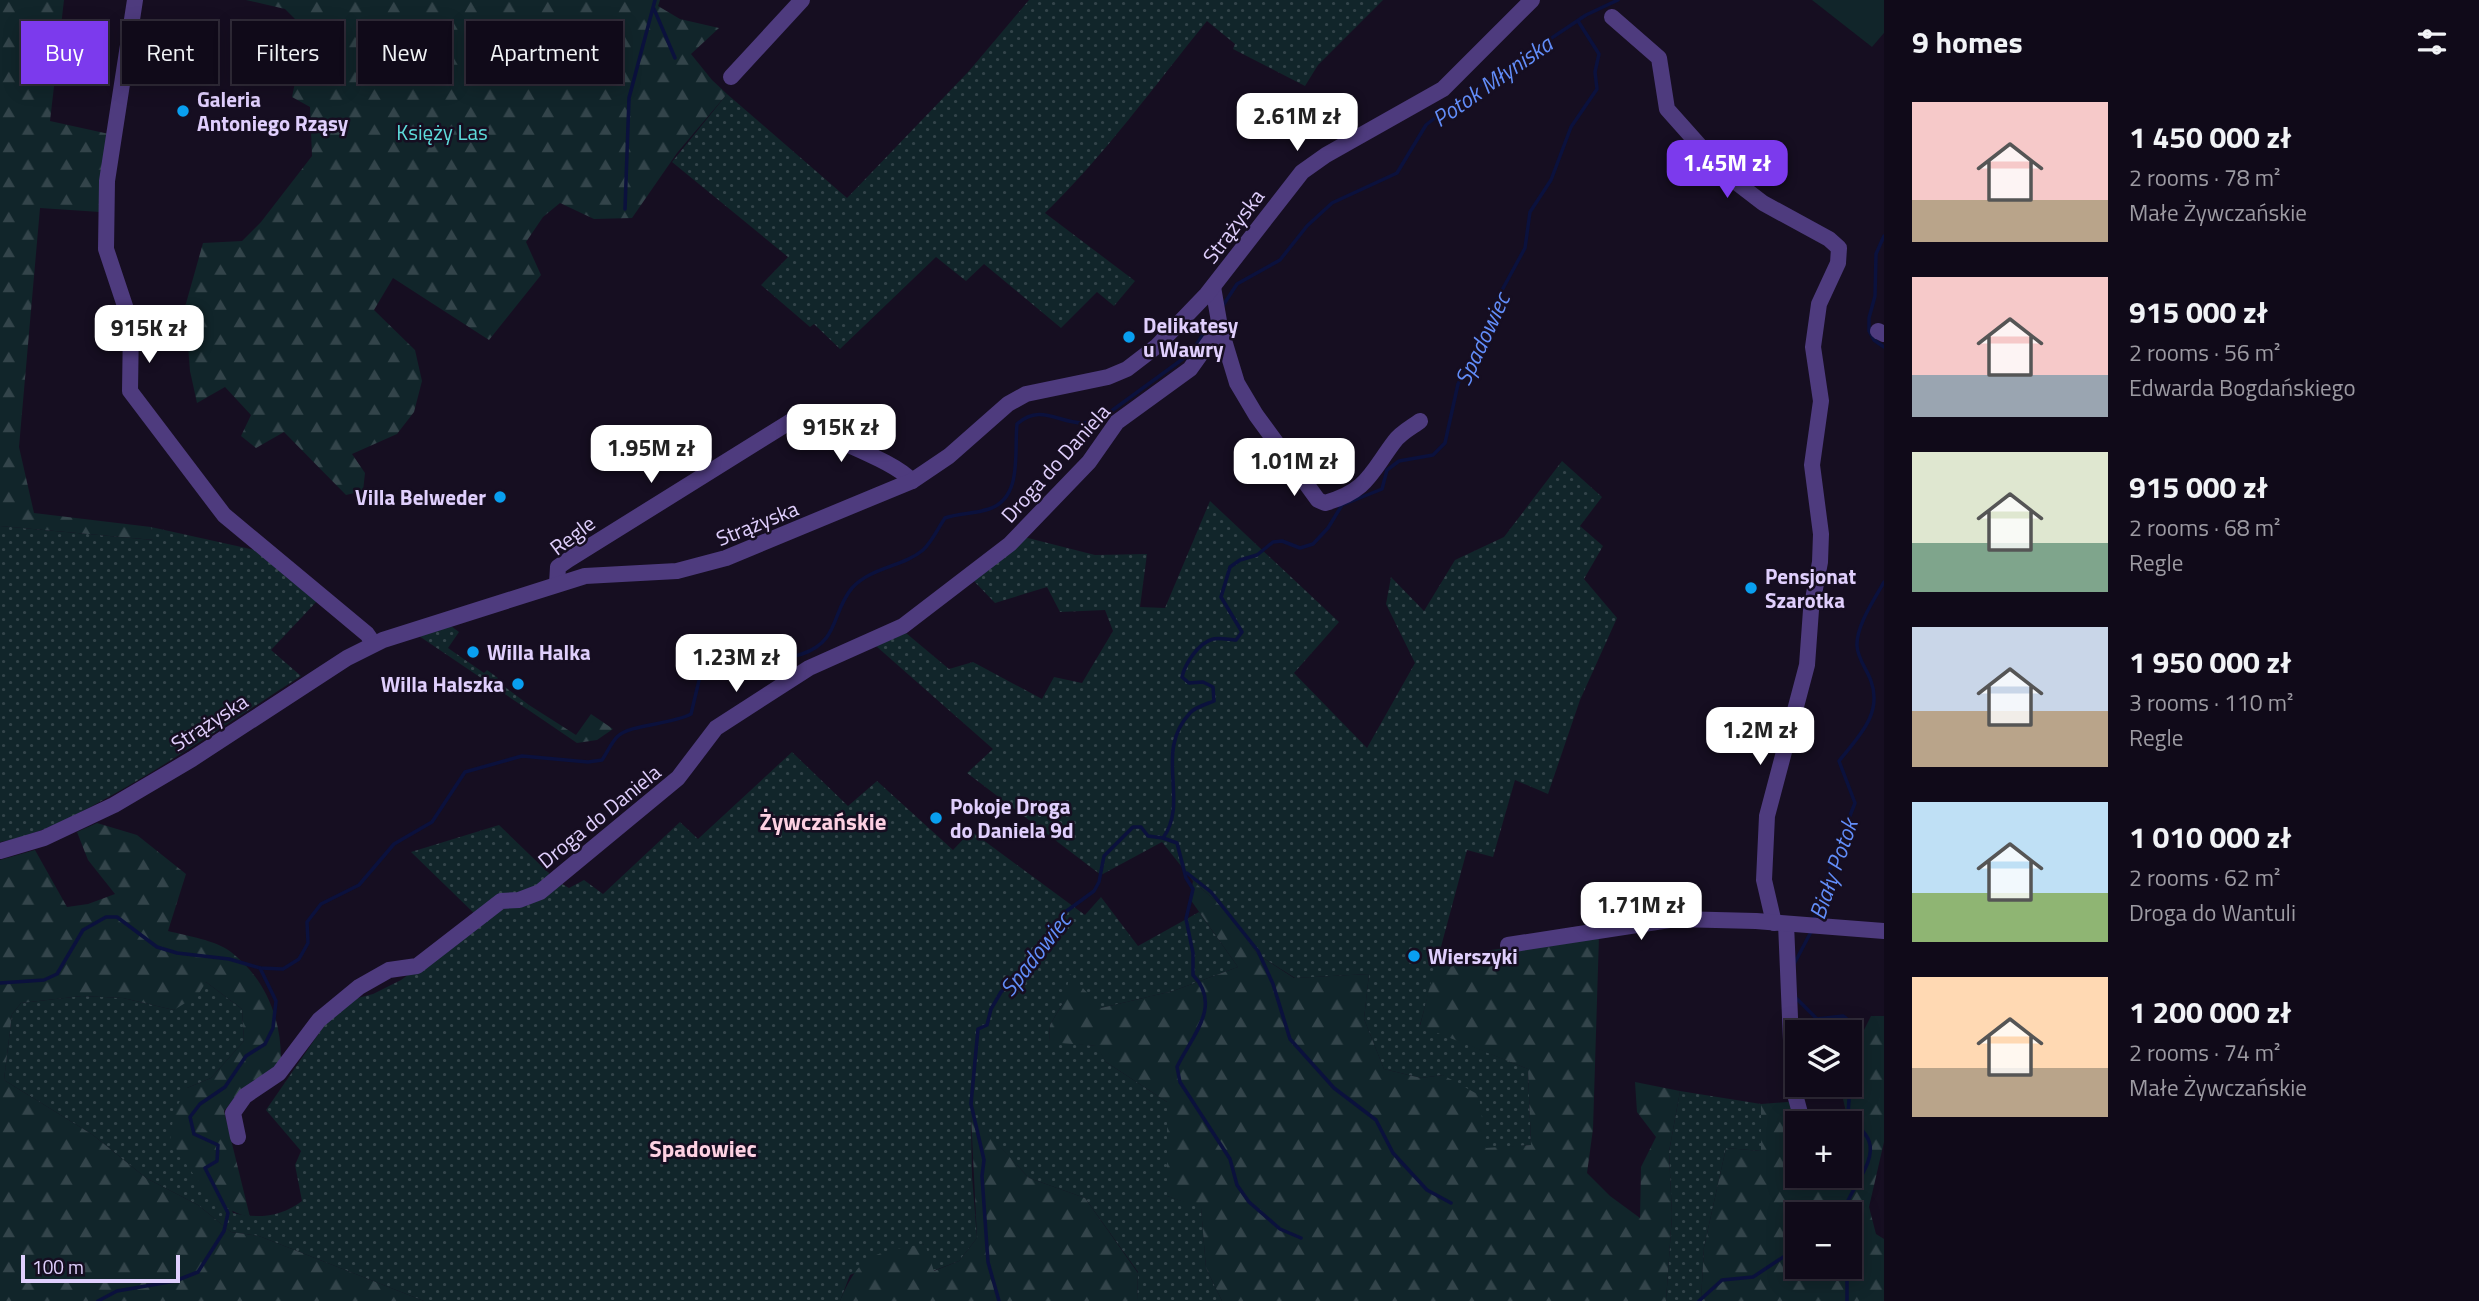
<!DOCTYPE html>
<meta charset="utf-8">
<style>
body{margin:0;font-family:"Titillium Web",sans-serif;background:#191322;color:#f1f3f6;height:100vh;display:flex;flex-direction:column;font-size:26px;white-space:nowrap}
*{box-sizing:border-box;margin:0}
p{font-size:23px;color:#9c9aa2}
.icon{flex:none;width:38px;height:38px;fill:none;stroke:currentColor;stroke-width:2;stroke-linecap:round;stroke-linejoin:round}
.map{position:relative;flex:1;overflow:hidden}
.side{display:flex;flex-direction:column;background:#100a19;width:595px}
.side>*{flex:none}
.top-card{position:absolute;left:21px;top:21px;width:665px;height:63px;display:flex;gap:14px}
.tools{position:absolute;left:1785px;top:1020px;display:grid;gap:14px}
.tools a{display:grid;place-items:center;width:77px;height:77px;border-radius:0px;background:#100a19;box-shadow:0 4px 18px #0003,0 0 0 2px #302b38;font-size:35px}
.scale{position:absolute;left:21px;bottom:18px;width:159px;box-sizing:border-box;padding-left:7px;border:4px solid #e0cffd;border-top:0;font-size:19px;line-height:24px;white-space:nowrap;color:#e0cffd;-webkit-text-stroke:5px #160e21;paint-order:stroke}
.price{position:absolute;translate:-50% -60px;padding:0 16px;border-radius:14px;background:#fff;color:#222;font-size:23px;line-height:46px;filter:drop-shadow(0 2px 4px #0008)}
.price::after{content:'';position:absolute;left:50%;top:42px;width:21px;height:16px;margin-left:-10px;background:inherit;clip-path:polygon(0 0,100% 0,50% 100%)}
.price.selected{background:#7c3aed;color:#fff}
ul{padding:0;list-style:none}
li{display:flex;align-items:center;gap:21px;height:175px;padding:0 28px}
li span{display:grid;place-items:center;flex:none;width:196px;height:140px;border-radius:0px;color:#555}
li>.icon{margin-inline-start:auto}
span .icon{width:84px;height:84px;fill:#fffc;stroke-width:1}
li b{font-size:30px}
h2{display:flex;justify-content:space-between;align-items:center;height:84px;padding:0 28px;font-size:30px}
.tag{padding:0 24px;border-radius:0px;background:#100a19;box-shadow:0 4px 18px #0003,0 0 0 2px #302b38;font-size:24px;line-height:63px}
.tag.selected{background:#7c3aed;color:#fff}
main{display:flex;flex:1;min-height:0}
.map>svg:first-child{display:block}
.grass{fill:url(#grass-dots)}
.forest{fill:url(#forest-firs);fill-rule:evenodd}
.pitch{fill:#11252a}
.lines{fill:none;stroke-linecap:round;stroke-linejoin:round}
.stream{stroke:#0b113d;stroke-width:3.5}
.minor{stroke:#4e3b7e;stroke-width:16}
.poi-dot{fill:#099ff0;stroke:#160e21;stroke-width:2.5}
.labels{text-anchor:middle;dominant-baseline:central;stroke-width:5;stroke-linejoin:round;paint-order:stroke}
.poi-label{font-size:21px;font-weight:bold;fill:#e0cffd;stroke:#160e21;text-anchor:start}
.park-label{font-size:21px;fill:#5edada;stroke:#160e21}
.street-label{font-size:21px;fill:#e0cffd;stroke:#160e21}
.water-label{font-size:23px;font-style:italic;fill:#628df9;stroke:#160e21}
.neighbourhood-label{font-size:23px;font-weight:bold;fill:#fdd1e2;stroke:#160e21}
</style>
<main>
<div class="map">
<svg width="1884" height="1301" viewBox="0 0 1884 1301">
<defs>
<pattern id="grass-dots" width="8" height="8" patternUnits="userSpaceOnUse" patternTransform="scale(1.75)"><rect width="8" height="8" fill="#11252a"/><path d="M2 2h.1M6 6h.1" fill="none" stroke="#33444a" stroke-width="1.8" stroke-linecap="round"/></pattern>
<pattern id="forest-firs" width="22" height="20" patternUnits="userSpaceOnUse" patternTransform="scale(1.75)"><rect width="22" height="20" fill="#11252a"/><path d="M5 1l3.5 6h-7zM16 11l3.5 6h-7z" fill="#33444a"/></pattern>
</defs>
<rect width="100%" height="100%" fill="#160e21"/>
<!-- grass -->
<g class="grass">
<path d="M1029 0H1383L1318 65 1305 86 1233 49 1235 44 1207 21C1154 86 1105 155 1045 213L1135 281 1114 306 1097 292 1061 328 984 264 966 281 936 257 840 349 814 324 810 327 761 285 788 257 672 162 727 94 847 198 969 71Z"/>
<path d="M1562 461 1602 497 1580 526 1603 546 1584 579 1617 618 1580 700 1548 794 1515 780 1493 857 1467 850 1420 1025 1528 1069 1531 1145 1486 1149 1443 1075 1421 1078 1384 1069 1364 1019 1369 974 1295 978 1257 954 1228 912 1193 881 1162 842 1101 875 967 773 993 749 876 646 906 633 949 669 973 662 1042 699 1054 677 1082 683 1113 631 1105 610 1060 612 1047 587 995 603 972 579 1024 537 1095 555 1147 554 1140 607 1165 608 1210 501 1339 622 1294 673 1367 748 1415 663 1386 604 1391 577 1424 611 1455 560 1504 537Z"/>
<path d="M0 526 153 540 151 527 259 551 318 600 271 650 301 676C239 716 178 758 114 794 78 814 40 835 0 842Z"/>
<path d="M451 626 459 632 448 648 484 673 487 670 498 678 497 681 529 705 527 709 419 636Z"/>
<path d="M792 752 848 806 877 781 953 850 971 831 1085 915 1101 897 1138 946 1199 912 1238 967 1173 991 1101 1008 1064 1001 1050 1025 1049 1041 1097 1046 1106 1062 1167 1102V1196L1201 1207 1206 1268 1222 1301H1137L1138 1272 1085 1198 1029 1178 971 1116 972 1176 977 1238 959 1261 933 1271 924 1244 850 1275 840 1301H424L259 1236 231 1232 198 1205 146 1178 93 1135 4 1080 12 1014 21 1003 82 996 123 998 174 1010 206 982 242 1009 244 1041 211 1078 187 1088 233 1213C258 1219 281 1217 302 1201L295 1165 301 1151 266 1110 326 1023 346 1001 373 994 401 980 482 921 411 852 499 825 557 881 569 888 584 880 603 894 680 822 698 839Z"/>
<path d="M1680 1091 1761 1104V1151L1726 1148 1704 1247 1701 1301H1666L1672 1215 1669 1152Z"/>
</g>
<!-- forest -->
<g class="forest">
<path d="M0 0H64L50 121 109 134 100 212 40 208 19 447 34 513 151 527 154 540 0 526Z"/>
<path d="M246 0H660L658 6 680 19 719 28 691 54 712 80 727 94 677 153 632 218 594 219 560 203 543 217 526 242 541 275 489 340 393 278 374 310 415 350 422 381 414 412 397 434 352 454 365 473 363 491 346 495 284 432 256 448 241 436 251 415 225 387 197 403 190 371 185 307 203 243 242 241 261 222 312 156 310 107 292 97 306 30 285 9Z"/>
<path d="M529 705 576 735 591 714 613 729 597 740 577 743 527 709Z"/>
<path d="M97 823 137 835 186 874 168 931C188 936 215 940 231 952 266 979 282 1020 281 1063L237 1095 224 1111 250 1217C211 1209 191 1170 170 1140L174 1112 187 1088 211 1078 244 1041 242 1009 206 982 198 995 174 1010 123 998 82 996 21 1003 12 1014 4 1080 93 1135 146 1178 198 1205 231 1232 259 1236 424 1301H0V860L35 850 67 907 88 904 115 894 88 860 77 832Z"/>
<path d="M1193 881 1228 912 1257 954 1294 978 1369 974 1364 1019 1384 1069 1421 1078 1443 1075 1479 1095 1486 1148 1531 1145 1528 1069 1420 1026 1437 957 1599 936 1593 1129 1587 1173 1610 1196 1640 1218 1641 1167 1656 1137 1637 1112 1635 1082 1680 1091 1669 1152 1672 1215 1666 1301H1222L1206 1268 1201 1208 1167 1196V1102L1106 1062 1096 1046 1049 1042 1050 1025 1064 1001 1070 974 1101 1008 1173 991 1238 967 1190 899Z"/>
<path d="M1871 1016H1884V1142L1869 1207 1876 1234 1884 1239V1301H1701L1704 1247 1726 1148 1761 1151V1104L1799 1101 1797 1176H1850L1852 1137 1843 1099 1862 1034ZM1797 1214H1850V1267H1797Z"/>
<path d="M971 1115 1029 1178 1085 1198 1138 1273 1137 1301H840C860 1252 877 1252 925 1244L934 1271 959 1261 977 1238Z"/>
</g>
<!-- pitch -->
<path class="pitch" d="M1812 0H1884V33L1872 47Z"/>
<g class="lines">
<!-- stream -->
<g class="stream">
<path d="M654 9 675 58"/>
<path d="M625 209 629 98 655 0"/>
<path d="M1884 236 1876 254 1875 296 1869 318V331L1874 340 1884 347"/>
<path d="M1222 307 1237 284 1280 260 1307 226 1332 203 1397 173 1426 125 1450 106 1586 15 1618 0"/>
<path d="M1163 838 1177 843 1186 878 1193 889 1186 919 1193 953V975C1223 1006 1191 1037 1177 1067L1180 1082 1230 1159 1237 1185 1249 1202 1280 1229 1301 1238"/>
<path d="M1187 873 1211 892 1258 951 1273 984 1290 1039 1334 1088 1376 1120 1393 1153 1427 1190 1451 1203"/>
<path d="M1814 919 1834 856 1855 803 1839 761C1858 737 1883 714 1871 681 1867 669 1858 660 1857 646 1856 626 1874 600 1884 582"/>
<path d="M1794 964 1812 930"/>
<path d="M0 983 44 980 57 974 83 930 106 917H117L157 947 177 953 229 959 260 968 283 969 299 959 308 943 307 922 321 904 359 885 394 844 432 822 465 772 522 756 588 762 602 760C607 753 611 743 617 737 629 724 671 725 691 714L702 668C736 644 766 666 802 654 840 641 831 613 852 588 871 567 903 567 923 550 932 542 938 528 945 518 959 513 974 514 989 509 1023 498 1014 452 1017 424 1040 404 1057 422 1082 423 1087 423 1094 421 1099 420L1191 353 1213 319"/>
<path d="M1794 996 1817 1019 1843 1016C1880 1042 1853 1054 1850 1084"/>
<path d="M1843 1214C1848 1191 1877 1163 1869 1141 1866 1132 1854 1122 1848 1114L1850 1085"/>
<path d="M98 1301 117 1291 175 1281 198 1272 224 1231 228 1213 205 1168 217 1161 218 1145 194 1134 190 1117 200 1104 225 1087 246 1056 265 1044 273 1028 276 1001 260 968"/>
<path d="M999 1301 988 1262 982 1176 984 1160 971 1104 978 1029 987 1025 991 1009 1001 992 1033 962 1054 936 1064 913 1094 891 1099 882 1104 856 1133 827H1141L1148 836 1163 838C1190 801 1153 752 1190 713 1195 707 1207 704 1214 701L1213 687 1203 682 1189 683 1182 677C1185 664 1198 643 1213 639 1219 637 1230 640 1236 640L1242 632 1221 597 1230 567 1240 560 1257 555 1273 542 1282 541 1300 548 1313 544 1328 528 1342 505 1382 489 1387 470 1399 461 1433 455 1445 443 1458 384 1486 330 1495 303 1525 248 1530 212 1551 180 1571 127 1597 89 1595 72 1599 54 1578 21"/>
<path d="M1699 1301 1722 1280 1753 1277 1797 1248"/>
<path d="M1847 1301V1267"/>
</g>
<!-- minor -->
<g class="minor">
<path d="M135 0 107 181 106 249 131 324 130 391 224 515 367 634 374 644"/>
<path d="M1612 17 1659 58 1667 109 1724 173 1763 203 1829 239 1839 248 1838 263 1819 304 1813 347 1821 401 1812 465 1821 534 1820 562 1811 610 1807 665 1767 816 1764 880 1774 923"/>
<path d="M731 77 802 0"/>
<path d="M1213 287 1220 327 1237 383 1256 415 1318 500 1325 503C1367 491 1370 474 1394 442 1400 433 1412 427 1420 421"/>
<path d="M1878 331 1884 334"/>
<path d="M557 584 558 567 568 560 796 418C827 440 891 458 912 481"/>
<path d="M0 851 44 838 114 805 192 759 347 658 383 640 585 576 677 571 726 558 912 481 949 456 1008 404 1026 394 1108 377 1127 369 1157 346 1207 294 1302 172 1326 155 1443 89 1532 0"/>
<path d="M1786 924 1793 1087 1803 1124"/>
<path d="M1508 945 1676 919 1756 921 1884 931"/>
<path d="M238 1137 233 1113 245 1096 279 1073 319 1020 359 987 389 970 417 966 501 901 519 900 540 892 678 778 716 728 809 668 903 626 1010 544 1089 462 1117 422 1190 369 1220 327"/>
</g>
</g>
<!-- markers -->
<g class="poi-dot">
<circle cx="183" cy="111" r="7"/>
<circle cx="1129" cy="337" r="7"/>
<circle cx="500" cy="497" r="7"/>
<circle cx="1751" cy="588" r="7"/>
<circle cx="473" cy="652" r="7"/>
<circle cx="518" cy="684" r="7"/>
<circle cx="936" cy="818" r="7"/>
<circle cx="1414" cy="956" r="7"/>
</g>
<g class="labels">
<!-- poi labels -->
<g class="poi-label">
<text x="197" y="99">Galeria<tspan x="197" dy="24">Antoniego Rząsy</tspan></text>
<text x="1143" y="325">Delikatesy<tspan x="1143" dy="24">u Wawry</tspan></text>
<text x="486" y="497" text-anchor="end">Villa Belweder</text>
<text x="1765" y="576">Pensjonat<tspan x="1765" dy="24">Szarotka</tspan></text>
<text x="487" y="652">Willa Halka</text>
<text x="504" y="684" text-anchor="end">Willa Halszka</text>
<text x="950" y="806">Pokoje Droga<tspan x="950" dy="24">do Daniela 9d</tspan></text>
<text x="1428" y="956">Wierszyki</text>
</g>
<!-- park labels -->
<g class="park-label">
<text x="442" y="132">Księży Las</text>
</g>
<!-- street labels -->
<g class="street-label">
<text transform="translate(1233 226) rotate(-53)">Strążyska</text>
<text transform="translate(1055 463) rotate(-48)">Droga do Daniela</text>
<text transform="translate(757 523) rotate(-22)">Strążyska</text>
<text transform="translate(572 535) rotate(-37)">Regle</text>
<text transform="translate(209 722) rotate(-33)">Strążyska</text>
<text transform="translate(599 816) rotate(-39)">Droga do Daniela</text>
</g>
<!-- water labels -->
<g class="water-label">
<text transform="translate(1492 81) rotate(-35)">Potok Młyniska</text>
<text transform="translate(1482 339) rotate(-65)">Spadowiec</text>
<text transform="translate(1833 869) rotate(-71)">Biały Potok</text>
<text transform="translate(1035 954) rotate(-52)">Spadowiec</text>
</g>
<!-- neighbourhood labels -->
<g class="neighbourhood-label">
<text x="823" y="821">Żywczańskie</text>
<text x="703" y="1148">Spadowiec</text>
</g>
</g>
</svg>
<div class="tools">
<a><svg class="icon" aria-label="layers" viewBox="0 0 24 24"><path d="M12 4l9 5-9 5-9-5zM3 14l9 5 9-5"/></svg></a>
<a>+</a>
<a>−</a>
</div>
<div class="scale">100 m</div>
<b class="price" style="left:1297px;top:153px">2.61M zł</b>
<b class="price selected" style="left:1727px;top:200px">1.45M zł</b>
<b class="price" style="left:149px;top:365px">915K zł</b>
<b class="price" style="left:841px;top:464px">915K zł</b>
<b class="price" style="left:651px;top:485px">1.95M zł</b>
<b class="price" style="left:1294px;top:498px">1.01M zł</b>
<b class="price" style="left:736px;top:694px">1.23M zł</b>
<b class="price" style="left:1760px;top:767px">1.2M zł</b>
<b class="price" style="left:1641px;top:942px">1.71M zł</b>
<div class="top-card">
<a class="tag selected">Buy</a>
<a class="tag">Rent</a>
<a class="tag">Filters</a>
<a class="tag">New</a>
<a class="tag">Apartment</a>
</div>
</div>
<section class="side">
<h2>9 homes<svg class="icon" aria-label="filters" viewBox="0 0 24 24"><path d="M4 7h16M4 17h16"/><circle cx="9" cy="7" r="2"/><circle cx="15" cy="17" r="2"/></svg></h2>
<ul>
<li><span style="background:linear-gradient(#f6c9c9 70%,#b9a48a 0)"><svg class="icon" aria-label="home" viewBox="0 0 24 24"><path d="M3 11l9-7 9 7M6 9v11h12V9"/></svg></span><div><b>1 450 000 zł</b><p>2 rooms · 78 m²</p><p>Małe Żywczańskie</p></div></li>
<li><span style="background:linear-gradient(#f6c9c9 70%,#9aa5b1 0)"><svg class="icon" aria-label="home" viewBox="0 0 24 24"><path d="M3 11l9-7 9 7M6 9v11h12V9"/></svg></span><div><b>915 000 zł</b><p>2 rooms · 56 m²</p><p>Edwarda Bogdańskiego</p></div></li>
<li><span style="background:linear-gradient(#dfe7d0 65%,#7fa58c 0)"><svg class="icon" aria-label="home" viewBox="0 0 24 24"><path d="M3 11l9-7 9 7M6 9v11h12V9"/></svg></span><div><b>915 000 zł</b><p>2 rooms · 68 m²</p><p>Regle</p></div></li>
<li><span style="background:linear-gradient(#c9d6e8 60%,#b9a48a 0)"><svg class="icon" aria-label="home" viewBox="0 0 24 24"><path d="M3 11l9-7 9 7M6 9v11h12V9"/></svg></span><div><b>1 950 000 zł</b><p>3 rooms · 110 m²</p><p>Regle</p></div></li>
<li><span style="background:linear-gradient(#bfe0f5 65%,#8fb573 0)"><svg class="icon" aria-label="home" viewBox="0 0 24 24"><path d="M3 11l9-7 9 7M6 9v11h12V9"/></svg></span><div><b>1 010 000 zł</b><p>2 rooms · 62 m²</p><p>Droga do Wantuli</p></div></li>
<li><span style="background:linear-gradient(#ffd9b3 65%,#b9a48a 0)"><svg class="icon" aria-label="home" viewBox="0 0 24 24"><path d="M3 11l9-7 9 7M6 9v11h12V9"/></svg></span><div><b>1 200 000 zł</b><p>2 rooms · 74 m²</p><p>Małe Żywczańskie</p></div></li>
</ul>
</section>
</main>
